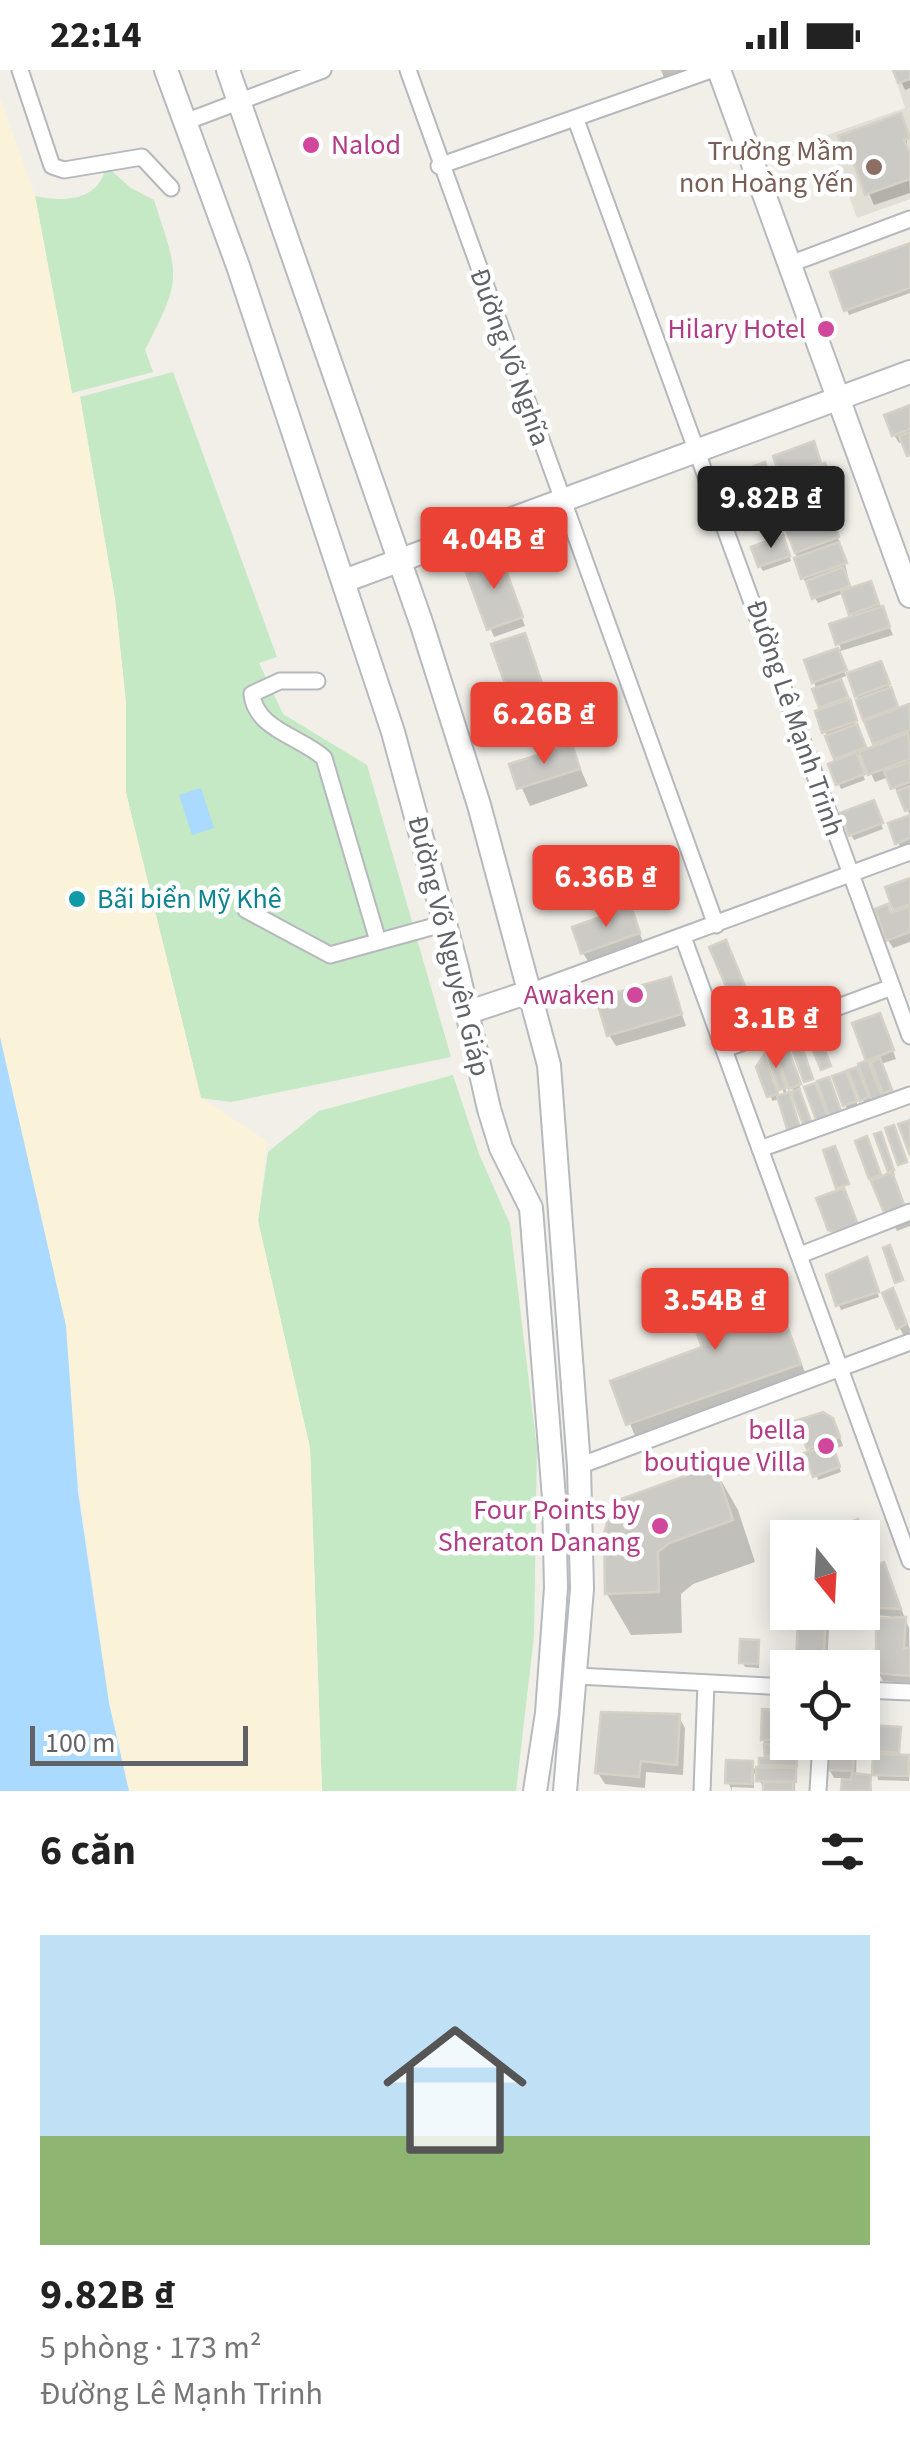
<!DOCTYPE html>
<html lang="vi">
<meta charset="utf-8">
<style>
body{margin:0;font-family:"Source Sans 3",sans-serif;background:#f6f6f6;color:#222;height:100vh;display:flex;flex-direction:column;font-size:38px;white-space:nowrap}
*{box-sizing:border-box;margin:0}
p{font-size:32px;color:#767676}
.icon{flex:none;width:55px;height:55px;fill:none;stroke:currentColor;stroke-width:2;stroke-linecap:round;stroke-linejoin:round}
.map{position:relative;height:1721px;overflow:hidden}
.details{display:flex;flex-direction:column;background:#fff;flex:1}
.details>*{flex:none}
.needle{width:65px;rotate:162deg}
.controls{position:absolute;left:770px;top:1450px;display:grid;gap:20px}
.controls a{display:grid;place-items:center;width:110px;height:110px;border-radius:0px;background:#fff;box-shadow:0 5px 25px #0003;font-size:50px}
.scale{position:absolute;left:30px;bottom:25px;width:218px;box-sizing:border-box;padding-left:10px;border:5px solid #5f6368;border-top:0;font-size:28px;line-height:35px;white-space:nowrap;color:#5f6368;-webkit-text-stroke:8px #fff;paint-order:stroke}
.price{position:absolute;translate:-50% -85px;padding:0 22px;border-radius:10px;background:#ea4335;color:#fff;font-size:32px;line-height:65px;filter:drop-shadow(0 2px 5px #0008)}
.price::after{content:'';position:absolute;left:50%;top:60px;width:30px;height:22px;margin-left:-15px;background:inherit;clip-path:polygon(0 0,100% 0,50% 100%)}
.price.on{background:#222;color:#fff}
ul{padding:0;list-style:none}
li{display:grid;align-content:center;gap:20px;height:530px;padding:0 40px}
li+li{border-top:2px solid #e0e0e0}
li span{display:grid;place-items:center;height:310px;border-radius:0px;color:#555}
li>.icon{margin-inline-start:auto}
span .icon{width:180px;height:180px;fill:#fffc;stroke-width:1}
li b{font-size:42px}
h2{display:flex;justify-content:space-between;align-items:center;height:120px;padding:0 40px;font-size:42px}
.status{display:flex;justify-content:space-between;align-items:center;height:70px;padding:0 50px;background:#fff;direction:ltr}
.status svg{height:28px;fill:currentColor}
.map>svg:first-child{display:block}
.education{fill:#e1ded6}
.green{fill:#c5e8c5}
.sand{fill:#fbf3d9}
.water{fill:#aadaff}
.shadow{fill:#0003}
.building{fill:#cccac5;stroke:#d6d1c6;stroke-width:2.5}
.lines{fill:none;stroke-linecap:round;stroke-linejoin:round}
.street-casing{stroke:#b5b8bc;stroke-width:19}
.secondary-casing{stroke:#b6babf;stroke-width:26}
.street{stroke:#fff;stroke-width:15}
.secondary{stroke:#fff;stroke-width:22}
.hotel-dot{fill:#d1479c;stroke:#fff;stroke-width:4}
.education-dot{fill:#8d6e63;stroke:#fff;stroke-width:4}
.culture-dot{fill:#0f9aa8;stroke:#fff;stroke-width:4}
.labels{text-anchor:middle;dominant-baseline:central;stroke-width:9;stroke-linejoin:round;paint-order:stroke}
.hotel-label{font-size:28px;fill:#b23c85;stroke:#fff;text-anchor:end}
.education-label{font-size:28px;fill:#785e54;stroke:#fff;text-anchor:end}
.street-label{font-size:28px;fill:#5f6368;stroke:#fff}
.culture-label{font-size:28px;fill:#0d838f;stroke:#fff;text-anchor:start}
</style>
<div class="status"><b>22:14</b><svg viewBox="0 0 49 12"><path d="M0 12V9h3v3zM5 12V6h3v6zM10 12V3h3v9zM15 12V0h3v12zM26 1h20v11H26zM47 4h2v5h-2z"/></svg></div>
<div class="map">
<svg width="910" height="1721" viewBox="0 0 910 1721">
<rect width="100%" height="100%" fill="#f1efe8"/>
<!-- education -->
<path class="education" d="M893 0H910V129L857 148 827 65 905 38Z"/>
<!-- green -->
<g class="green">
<path d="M106 96 131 118 154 130C179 207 183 206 145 280L153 302 72 323 35 126C64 132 99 132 106 96Z"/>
<path d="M173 302 277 587 259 593 283 644 367 695 451 987 231 1032 201 1028 126 723V633L115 529 80 327Z"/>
<path d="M453 1005 479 1084 510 1154 537 1379 534 1566 516 1721H322L310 1378 258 1151 268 1082 319 1041Z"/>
</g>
<!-- sand -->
<path class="sand" d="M0 27 35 126 72 323 80 327 115 529 126 633V723L201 1028 267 1071 258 1151 310 1378 322 1721H129L109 1633 45 1163 0 967Z"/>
<!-- water -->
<g class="water">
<path d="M201 718 214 758 192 765 179 725Z"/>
<path d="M0 967 66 1256 78 1422 109 1633 129 1721H0Z"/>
</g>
<!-- shadow -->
<g class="shadow">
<path d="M661 0H687L688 2 665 10Z"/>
<path d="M896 0H910V18L905 20Z"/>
<path d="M906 58 910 123 874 135 858 98 848 88Z"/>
<path d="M910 176V223L849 245 833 204Z"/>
<path d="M910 338V387L904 371 899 373 894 365Z"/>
<path d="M817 383 836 422 822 428 841 476 851 520 872 518 893 565 837 582 846 606 838 609 866 681 878 677 857 626 883 599 898 641 910 640V745L889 707 875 712 862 684 856 686 865 710 841 719 831 695 838 693 818 643 824 641 807 592 841 579 832 556 854 548 844 523 818 533 803 508 784 446 790 443 784 434 786 411 776 388Z"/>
<path d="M766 400 772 415 737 428 734 423Z"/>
<path d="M785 473 791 491 763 501 760 496Z"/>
<path d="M503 495 525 556 494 567 467 498Z"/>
<path d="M524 566 556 651 527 662 494 576Z"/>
<path d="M571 677 588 716 530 736 512 696Z"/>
<path d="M875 738 883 759 854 770 851 765Z"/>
<path d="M910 747V778L902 781 898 772Z"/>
<path d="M910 811V872L893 878 888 870 891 845 897 843 895 839Z"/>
<path d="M634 847 643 872 588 891 583 883Z"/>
<path d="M728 878 746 921 734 927 731 922Z"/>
<path d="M670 910 686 956 616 976 609 965Z"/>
<path d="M883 954 896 989 881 994 893 1026 865 1034 851 1002 871 994 868 990Z"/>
<path d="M786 979 801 1020 794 1023 785 1000 781 1001 787 1025 780 1029 772 1031 765 993 778 1029 785 1026 770 986Z"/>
<path d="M847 1009 858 1036 848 1040 845 1035Z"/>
<path d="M883 1070 895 1105 891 1107 910 1147V1156L897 1161 872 1108 869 1074 882 1109 892 1105Z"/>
<path d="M869 1195 879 1227 841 1240 839 1235Z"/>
<path d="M768 1208 806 1305 635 1366 613 1312 705 1279Z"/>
<path d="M892 1221 910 1259 909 1275 899 1257Z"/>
<path d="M837 1359 843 1376 833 1379 841 1402 818 1410 809 1378Z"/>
<path d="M714 1398 738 1440 755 1492 693 1514 681 1524 682 1563 631 1565 607 1524Z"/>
<path d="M862 1460 871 1484 862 1487Z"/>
<path d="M862 1503 887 1504 909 1558 910 1613 883 1611 878 1602 890 1546 862 1545Z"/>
<path d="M824 1549 829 1558 827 1598H798Z"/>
<path d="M758 1573 759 1598 745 1597 742 1592Z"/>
<path d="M788 1642V1672H803L795 1690V1721H766L754 1703V1718L732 1717V1721L728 1712 752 1693 755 1700H764L761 1695 770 1691 763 1669Z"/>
<path d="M679 1647 685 1658 683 1705 646 1702 645 1718 605 1714 598 1703Z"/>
<path d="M899 1659 900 1687 910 1692 909 1711 878 1710 875 1685 866 1680Z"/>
<path d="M830 1672H857L856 1706 870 1708 872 1721H843L844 1708H834L829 1699Z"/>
</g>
<!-- building -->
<g class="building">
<path d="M893 0H910V9L898 13Z"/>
<path d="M901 43 910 68 904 70 910 84V109L865 125 852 87 846 89 838 66Z"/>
<path d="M910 173V218L844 241 830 202Z"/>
<path d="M910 335V359L892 366 884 345Z"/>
<path d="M910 362V385L907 386 899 366Z"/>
<path d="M814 371 821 393 780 407 773 386Z"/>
<path d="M765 392 771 410 732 424 725 407Z"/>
<path d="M825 393 833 414 782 435 773 414Z"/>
<path d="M825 428 839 467 795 483 780 444Z"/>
<path d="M783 465 790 486 758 497 751 477Z"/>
<path d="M839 472 847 493 801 509 794 488Z"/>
<path d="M500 484 523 547 487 560 464 497Z"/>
<path d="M843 497 850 516 812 529 806 511Z"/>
<path d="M871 511 879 534 849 545 841 521Z"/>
<path d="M883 536 890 557 836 575 829 554Z"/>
<path d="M525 563 551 640 518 651 491 574Z"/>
<path d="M838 578 847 600 812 613 804 590Z"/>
<path d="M881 591 890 614 855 627 847 603Z"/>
<path d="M841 609 848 627 819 638 812 619Z"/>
<path d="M891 617 898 637 863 650 856 630Z"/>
<path d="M850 629 857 651 822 663 815 641Z"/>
<path d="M909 634 910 660 873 674 864 651Z"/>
<path d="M857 654 866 677 834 689 825 666Z"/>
<path d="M908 663 910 689 868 705 859 682Z"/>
<path d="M572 674 580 699 517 719 509 694Z"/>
<path d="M856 682 865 704 836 715 828 694Z"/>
<path d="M910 692V712L891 719 884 701Z"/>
<path d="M910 716V739L905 741 897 721Z"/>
<path d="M874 730 883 753 849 766 840 743Z"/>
<path d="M910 745V768L895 774 888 753Z"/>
<path d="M910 808V834L893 840 885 817Z"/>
<path d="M888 834 891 843 910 836V862L886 871 875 839Z"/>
<path d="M631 836 640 863 581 884 572 857Z"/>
<path d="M726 870 745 916 729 923 709 877Z"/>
<path d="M671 907 682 944 607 966 596 928Z"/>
<path d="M880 943 894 980 866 991 852 953Z"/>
<path d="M819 965 831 996 821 1000 808 968Z"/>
<path d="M800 971 813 1009 804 1012 790 974Z"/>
<path d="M787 976 801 1014 789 1019 775 981Z"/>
<path d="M774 982 786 1018 779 1020 767 984Z"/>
<path d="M764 985 778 1024 767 1027 756 997Z"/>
<path d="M880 988 892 1020 883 1024 871 992Z"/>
<path d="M868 990 882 1027 872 1031 858 994Z"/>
<path d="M857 997 869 1027 860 1031 848 1000Z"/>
<path d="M846 1001 857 1031 843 1036 832 1006Z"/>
<path d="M829 1007 842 1044 830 1048 817 1011Z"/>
<path d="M815 1013 828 1048 817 1052 804 1017Z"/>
<path d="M799 1019 812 1054 804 1057 791 1022Z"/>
<path d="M789 1022 800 1058 788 1062 777 1026Z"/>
<path d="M910 1050V1085L898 1054Z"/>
<path d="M894 1055 907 1092 898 1095 885 1058Z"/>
<path d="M881 1062 894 1100 888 1102 874 1064Z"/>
<path d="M867 1066 881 1105 869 1109 855 1071Z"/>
<path d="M835 1076 849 1114 836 1118 823 1080Z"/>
<path d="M892 1102 905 1137 885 1145 871 1111Z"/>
<path d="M844 1118 858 1155 836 1163 828 1160 816 1128Z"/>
<path d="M890 1175 903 1210 895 1213 883 1178Z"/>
<path d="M867 1187 879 1222 836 1236 826 1205Z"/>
<path d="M769 1205 801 1294 626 1355 610 1311 702 1277 686 1235Z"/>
<path d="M893 1218 907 1254 897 1259 882 1223Z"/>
<path d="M823 1342 833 1348 840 1367 807 1379 795 1351Z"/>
<path d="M832 1374 840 1397 813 1407 804 1383Z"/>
<path d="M715 1395 733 1450 669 1473 658 1482 659 1522 605 1524 604 1463 612 1438 621 1429Z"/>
<path d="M858 1449 868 1475 862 1477V1468H821L819 1464Z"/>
<path d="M884 1492 901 1539 862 1537V1500Z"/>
<path d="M798 1545 826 1547 823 1598H796Z"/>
<path d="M906 1547 904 1578H910V1606L876 1603V1548Z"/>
<path d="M740 1569 759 1570 758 1594 739 1593Z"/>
<path d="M762 1639 788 1640V1671L761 1670Z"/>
<path d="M601 1642 680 1644 677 1695 641 1691 639 1707 595 1703Z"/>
<path d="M865 1655 901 1657 899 1683 864 1680Z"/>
<path d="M828 1672H854L853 1701 827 1700Z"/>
<path d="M764 1674H796V1686H765Z"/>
<path d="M873 1684 909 1685 908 1706 872 1705Z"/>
<path d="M759 1688 797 1689V1696L759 1695Z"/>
<path d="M726 1690 753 1691 752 1714 725 1713Z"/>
<path d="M756 1697 796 1698V1712L756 1711Z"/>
<path d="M852 1703 871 1705 870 1721H841L842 1709 851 1710Z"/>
<rect x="763" y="1712" width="30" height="9"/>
</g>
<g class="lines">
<defs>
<g id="street">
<path d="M20 0 52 96 64 100 142 87 171 118"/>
<path d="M408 0 716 855"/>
<path d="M576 50 910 966"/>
<path d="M185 52 323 0"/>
<path d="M439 96 711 0"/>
<path d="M790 194 910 149"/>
<path d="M317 611H280L252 624C255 659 301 667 324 688L378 871"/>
<path d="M246 840 330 885 446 853"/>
<path d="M683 867 910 1491"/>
<path d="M529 922 910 782"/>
<path d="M725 979 892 917"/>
<path d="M760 1079 910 1025"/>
<path d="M800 1185 910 1142"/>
<path d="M579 1396 910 1272"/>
<path d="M577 1606 788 1617"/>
<path d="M862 1620 910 1622"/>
<path d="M702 1721 706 1613"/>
<path d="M818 1721 821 1672"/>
</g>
<g id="secondary">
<path d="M166 0 238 196 393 662 457 898 489 1039 501 1078 531 1138 554 1428 556 1518 547 1643 535 1721"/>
<path d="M228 0 422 555 479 735 549 995 579 1396 582 1519 565 1721"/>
<path d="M719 0 910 526"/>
<path d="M344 511 910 302"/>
<path d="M469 942 529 922"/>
</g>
</defs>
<!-- street casing -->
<use href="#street" class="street-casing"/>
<!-- secondary casing -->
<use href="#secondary" class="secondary-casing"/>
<!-- street -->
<use href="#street" class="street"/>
<!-- secondary -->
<use href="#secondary" class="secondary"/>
</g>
<!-- markers -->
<g class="hotel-dot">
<circle cx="311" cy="75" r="10"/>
<circle cx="826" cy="259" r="10"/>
<circle cx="635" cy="925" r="10"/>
<circle cx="826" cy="1376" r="10"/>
<circle cx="660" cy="1456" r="10"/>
</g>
<circle class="education-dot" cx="874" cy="97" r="10"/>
<circle class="culture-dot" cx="77" cy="829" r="10"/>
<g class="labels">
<!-- hotel labels -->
<g class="hotel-label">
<text x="331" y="75" text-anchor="start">Nalod</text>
<text x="806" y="259">Hilary Hotel</text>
<text x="615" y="925">Awaken</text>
<text x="806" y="1360">bella<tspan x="806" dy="32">boutique Villa</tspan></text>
<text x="640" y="1440">Four Points by<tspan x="640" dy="32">Sheraton Danang</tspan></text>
</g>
<!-- education labels -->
<g class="education-label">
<text x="854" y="81">Trường Mầm<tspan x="854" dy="32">non Hoàng Yến</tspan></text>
</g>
<!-- street labels -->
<g class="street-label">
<text transform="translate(510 287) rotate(70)">Đường Võ Nghĩa</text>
<text transform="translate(795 648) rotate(71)">Đường Lê Mạnh Trinh</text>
<text transform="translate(449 876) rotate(76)">Đường Võ Nguyên Giáp</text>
</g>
<!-- culture labels -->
<g class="culture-label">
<text x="97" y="829">Bãi biển Mỹ Khê</text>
</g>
</g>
</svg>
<div class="controls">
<a><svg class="needle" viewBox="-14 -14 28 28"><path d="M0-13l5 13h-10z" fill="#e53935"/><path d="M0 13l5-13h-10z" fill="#767676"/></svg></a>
<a><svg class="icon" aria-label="locate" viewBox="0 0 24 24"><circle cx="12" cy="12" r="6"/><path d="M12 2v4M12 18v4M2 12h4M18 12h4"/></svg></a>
</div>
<div class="scale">100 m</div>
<b class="price on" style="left:771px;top:481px">9.82B ₫</b>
<b class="price" style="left:494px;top:522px">4.04B ₫</b>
<b class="price" style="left:544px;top:697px">6.26B ₫</b>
<b class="price" style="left:606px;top:860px">6.36B ₫</b>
<b class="price" style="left:776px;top:1001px">3.1B ₫</b>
<b class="price" style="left:715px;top:1283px">3.54B ₫</b>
</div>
<section class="details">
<h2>6 căn<svg class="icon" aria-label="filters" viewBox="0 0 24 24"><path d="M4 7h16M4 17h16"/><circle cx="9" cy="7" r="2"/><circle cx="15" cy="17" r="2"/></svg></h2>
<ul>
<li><span style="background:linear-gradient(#bfe0f5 65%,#8fb573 0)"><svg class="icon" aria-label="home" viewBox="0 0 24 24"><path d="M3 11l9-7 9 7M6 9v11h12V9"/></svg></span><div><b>9.82B ₫</b><p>5 phòng · 173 m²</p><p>Đường Lê Mạnh Trinh</p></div></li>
</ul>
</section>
